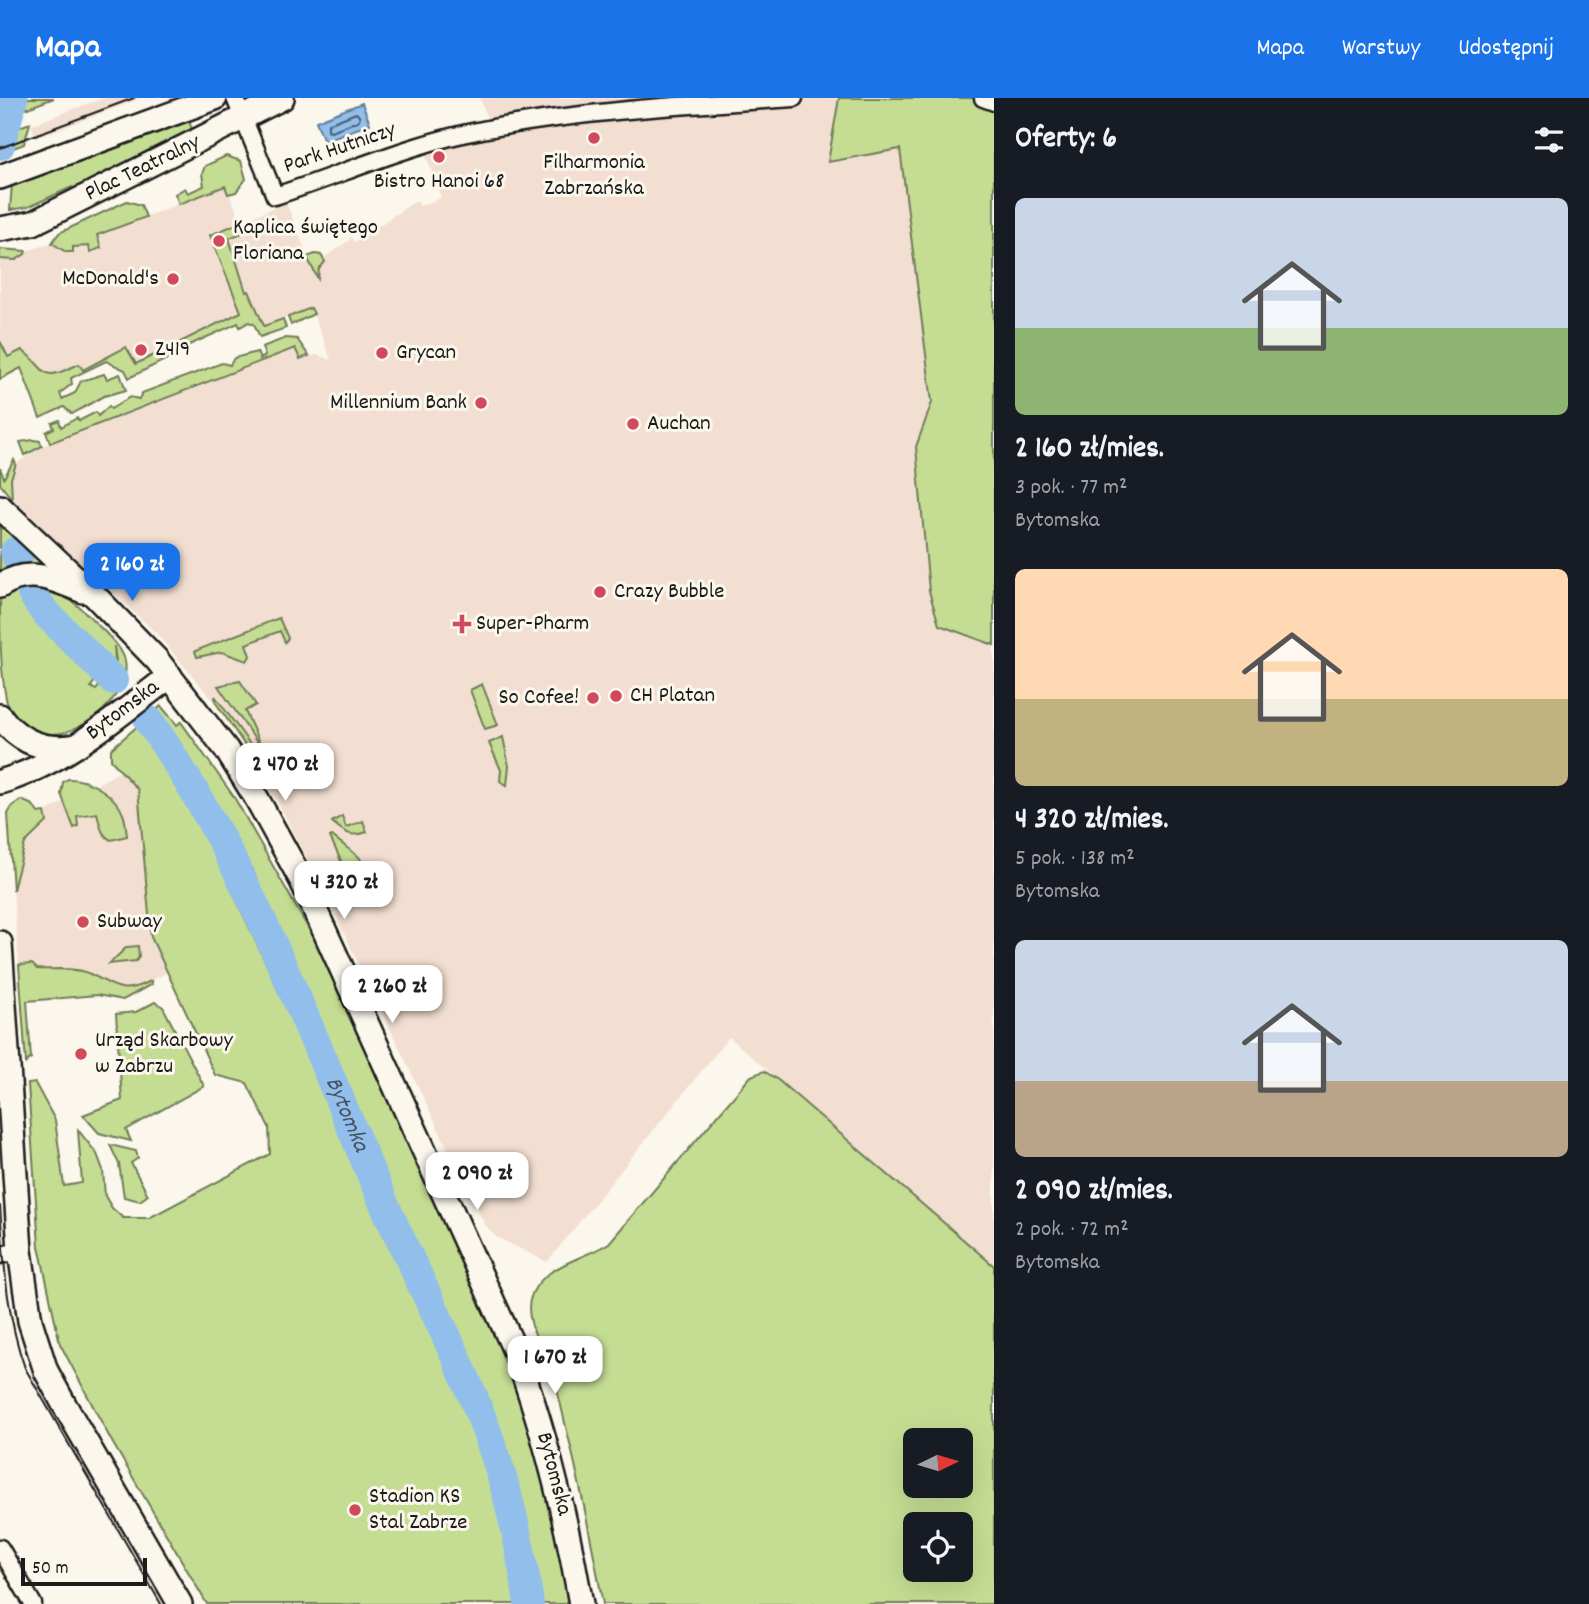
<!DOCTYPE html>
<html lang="pl">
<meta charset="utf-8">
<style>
body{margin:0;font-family:Dekko,sans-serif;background:#242831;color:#f1f3f6;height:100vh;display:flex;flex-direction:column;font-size:26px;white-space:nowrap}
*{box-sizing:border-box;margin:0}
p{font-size:23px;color:#9ea1a6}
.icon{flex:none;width:38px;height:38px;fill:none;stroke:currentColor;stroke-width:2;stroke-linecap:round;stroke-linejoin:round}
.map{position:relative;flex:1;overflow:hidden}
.side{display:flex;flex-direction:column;background:#171b24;width:595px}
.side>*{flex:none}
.needle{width:46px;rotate:85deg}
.controls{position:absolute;left:903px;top:1330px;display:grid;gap:14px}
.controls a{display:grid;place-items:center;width:70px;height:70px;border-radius:10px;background:#171b24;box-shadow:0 7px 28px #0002;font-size:35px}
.scale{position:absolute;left:21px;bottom:18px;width:126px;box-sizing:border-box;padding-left:7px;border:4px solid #1c1c1c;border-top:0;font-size:19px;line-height:24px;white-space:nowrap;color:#1c1c1c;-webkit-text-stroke:5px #fbf7ec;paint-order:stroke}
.price{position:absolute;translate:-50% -60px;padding:0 16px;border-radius:14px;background:#fff;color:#222;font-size:23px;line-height:46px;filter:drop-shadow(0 2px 4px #0008)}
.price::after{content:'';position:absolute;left:50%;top:42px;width:21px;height:16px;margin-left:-10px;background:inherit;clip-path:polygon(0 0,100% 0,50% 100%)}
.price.active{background:#1a73e8;color:#fff}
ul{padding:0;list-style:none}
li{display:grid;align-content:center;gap:14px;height:371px;padding:0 21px}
li span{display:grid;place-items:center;height:217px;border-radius:10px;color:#555}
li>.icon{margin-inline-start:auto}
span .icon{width:126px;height:126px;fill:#fffc;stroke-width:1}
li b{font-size:30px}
h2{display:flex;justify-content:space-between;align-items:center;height:84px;padding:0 21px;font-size:30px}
header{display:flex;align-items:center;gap:42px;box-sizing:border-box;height:98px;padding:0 35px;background:#1a73e8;color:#fff}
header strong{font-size:33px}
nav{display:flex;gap:38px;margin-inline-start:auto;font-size:24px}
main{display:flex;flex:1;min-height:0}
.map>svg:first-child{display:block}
.built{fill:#f2dfd1}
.green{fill:#c5dd93;stroke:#707c58;stroke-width:2;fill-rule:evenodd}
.water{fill:#91beeb;stroke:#627d98;stroke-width:2}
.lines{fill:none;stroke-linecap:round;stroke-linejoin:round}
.shore{stroke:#4b5d6f;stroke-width:2}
.river{stroke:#91beeb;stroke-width:30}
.street-casing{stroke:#1c1c1c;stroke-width:21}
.secondary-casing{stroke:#1c1c1c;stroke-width:28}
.street{stroke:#fbf7ec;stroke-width:16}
.secondary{stroke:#fbf7ec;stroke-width:23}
.tram{stroke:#1c1c1c;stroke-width:2}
.poi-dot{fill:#d1495b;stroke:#fbf7ec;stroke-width:2.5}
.labels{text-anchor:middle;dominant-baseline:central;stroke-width:6;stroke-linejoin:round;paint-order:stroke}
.street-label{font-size:23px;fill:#1c1c1c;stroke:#fbf7ec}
.poi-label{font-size:23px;fill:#1c1c1c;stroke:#fbf7ec;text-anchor:start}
.water-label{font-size:24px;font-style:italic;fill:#455564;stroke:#fbf7ec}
</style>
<header>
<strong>Mapa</strong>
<nav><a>Mapa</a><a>Warstwy</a><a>Udostępnij</a></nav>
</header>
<main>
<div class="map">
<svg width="994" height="1506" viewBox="0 0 994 1506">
<rect width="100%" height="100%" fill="#fbf7ec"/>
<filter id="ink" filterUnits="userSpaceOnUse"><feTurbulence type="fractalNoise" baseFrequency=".0143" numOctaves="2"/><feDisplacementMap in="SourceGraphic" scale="14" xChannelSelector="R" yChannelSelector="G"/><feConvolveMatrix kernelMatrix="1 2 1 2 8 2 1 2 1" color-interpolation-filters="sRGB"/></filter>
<g filter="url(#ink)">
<!-- built -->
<g class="built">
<path d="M103 0H141L36 40 31 27Z"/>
<path d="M480 0H839L829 64 900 50 932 304 916 349 939 527 994 547V1168L729 939 547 1164 496 1139 485 1127 322 790 283 714 249 657 211 600 156 535 12 401 11 381 16 366 42 348 295 250 300 260 317 257 331 262 311 210 264 228 246 194 229 140 245 134 240 124 210 138 242 214 135 266 126 249 82 272 79 266 56 277 42 274 28 257 8 259 0 243V161L13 163 26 153 52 145 59 151 90 148 96 137 226 88 241 124 286 104 316 179 325 163 321 157 325 159 350 142V138L354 144 417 102 420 108 441 100 420 41 488 22Z"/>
<path d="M121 673 138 691 151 839 168 874 135 890 120 892 87 874 37 871 32 866 19 867 13 792 25 745 47 725 45 714Z"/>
</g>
<!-- green -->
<g class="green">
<path d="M22 0H54L20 13Z"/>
<path d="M839 0H994V547L939 527 929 493 916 349 932 304 900 51 828 64Z"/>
<path d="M188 21 194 36 75 94 72 89 28 109 10 112 12 86Z"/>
<path d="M30 25 24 46 0 55V36Z"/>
<path d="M226 58 241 63 246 81 236 94 228 96 225 88 179 106 175 96 185 90 188 95 204 88 202 76 205 68Z"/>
<path d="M127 103 141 107 146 119 97 137 101 150 90 154 89 148 73 149V154H66L52 145 59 135Z"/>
<path d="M241 124 245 134 229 140 246 194 249 193 264 228 283 221 286 230 260 239 254 226 249 224 240 229 238 225 176 253 177 256 129 280 125 272 106 263 71 280 72 286 60 295 62 301 75 295 81 283 104 276 107 281 120 276 126 292 104 298 72 316 64 309 40 320 21 270 0 281V243L8 259 22 252C50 273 38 286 79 266L83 272 126 249 136 266 241 214 210 137Z"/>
<path d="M0 151 26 153 25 156 16 162 0 161Z"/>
<path d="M315 156 321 157 325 164 319 171 318 181 307 159Z"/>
<path d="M311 210 314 216 291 227 288 219Z"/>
<path d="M286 240 297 241 309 258 300 261 295 250 50 345 46 334 54 330 52 325 59 322 61 329 77 320 79 323 96 314 98 318 109 308 111 311 130 299 139 301 142 295 222 265 230 267 234 260 257 254 260 261 265 258 262 249Z"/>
<path d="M33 342 40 343 42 348 25 357 20 344Z"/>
<path d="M14 362 16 366 11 381 12 401 0 386V370L4 380Z"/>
<path d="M0 425 43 464V469L0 476Z"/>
<path d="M25 485C61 494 71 499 97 526 106 536 119 546 124 559 139 603 41 679 7 605 0 574 0 532 0 499ZM38 492 50 508 110 566 115 562 114 548 116 563 112 567 120 576 106 588 102 584 96 592 91 589 97 579 36 514 26 498Z"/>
<path d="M279 520 288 540 285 544 280 533 246 546 250 558 247 563 222 554 197 559 195 553Z"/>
<path d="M240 583 256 607 245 613 263 653 218 588Z"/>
<path d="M482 586 498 627 485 631 470 592Z"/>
<path d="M215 598 255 653 269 682 216 605Z"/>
<path d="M161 608 177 627 181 624 234 699 325 860 503 1253 536 1348 558 1439 569 1506H538L529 1440 493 1329 411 1150 254 792 228 738 153 615Z"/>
<path d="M140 626 210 745 335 1014 430 1230 498 1392 520 1506H207L111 1342 60 1246 39 1148 28 986 35 985 55 1022 64 1088 82 1085 78 1032 97 1056 103 1072 105 1098 112 1110 123 1120H149L270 1056 269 1029 247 985 215 977 151 839 138 692 111 662V651Z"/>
<path d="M503 639 509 668 507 687 500 683 501 672 489 645Z"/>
<path d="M68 681C88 680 116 697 123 716 126 723 126 731 127 738L111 742C100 736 100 726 97 715L77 718 78 728 74 730 61 696 63 684Z"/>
<path d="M21 702 33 707 38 715 45 714 47 724 25 745 13 792 8 716 12 708Z"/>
<path d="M342 718 346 729 363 723 367 734C351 740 345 735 332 724Z"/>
<path d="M332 738 359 759 366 770 362 772 359 768 346 774 330 739Z"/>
<path d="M138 848 139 859 136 863 109 866 127 849Z"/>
<path d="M32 866 37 871C52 872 75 869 88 875 117 888 119 898 151 883L152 886 123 902 97 897 27 903 31 960 26 965 19 867Z"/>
<path d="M155 904 163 909 204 988 126 1032 131 1043 99 1035 83 1017 122 1002 116 916 136 914Z"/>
<path d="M764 973 778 982 994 1168V1506H603C592 1446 581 1388 566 1329 561 1309 557 1286 549 1267 541 1248 525 1224 530 1202 538 1168 585 1161 609 1145L751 978ZM915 1342H961V1388H915ZM915 1426H961V1472H915Z"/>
<path d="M110 1047 136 1053 138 1060 131 1065 148 1097 140 1103 124 1099 119 1066Z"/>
</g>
<!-- water -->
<path class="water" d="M362 5 370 26 324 43 316 23Z"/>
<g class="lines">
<!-- shore -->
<path class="shore" d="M356 15 360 19 358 23 331 33 328 32V26Z"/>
<!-- river -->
<g class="river">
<path d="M0 47 13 0"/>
<path d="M15 454 18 462"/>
<path d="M32 495 43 512 113 582"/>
<path id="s1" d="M149 623C251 769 311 939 382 1101 417 1180 459 1257 488 1337 508 1391 521 1449 529 1506"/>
</g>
<defs>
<g id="street">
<path d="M235 0 275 98C344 76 411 45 482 32 585 12 690 7 794 0"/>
<path d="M983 0 994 4"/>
<path d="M0 1157 20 1153"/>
<path d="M0 1450 33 1506"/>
</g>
<g id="secondary">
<path d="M0 79 215 0"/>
<path d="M0 131 33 125 282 0"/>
<path d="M0 409 95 498 157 562 226 651 257 701 302 783 516 1255C546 1337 566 1420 581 1506"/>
<path d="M0 488C28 469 54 481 83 493"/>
<path d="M0 618C18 643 42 653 72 649"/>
<path d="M0 684C65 665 117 618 170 578"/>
<path d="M0 845 20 1153 30 1223 46 1273 65 1308 180 1506"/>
</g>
</defs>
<!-- street casing -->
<use href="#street" class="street-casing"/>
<!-- secondary casing -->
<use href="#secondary" class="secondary-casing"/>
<!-- street -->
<use href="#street" class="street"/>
<!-- secondary -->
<use href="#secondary" class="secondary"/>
<!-- tram -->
<g class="tram">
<path d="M0 50 134 0"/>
<path d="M0 1108C4 1164 6 1217 25 1270L161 1506"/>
</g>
</g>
</g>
<!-- markers -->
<g class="poi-dot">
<circle cx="594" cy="40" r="7"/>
<circle cx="439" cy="59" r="7"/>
<circle cx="219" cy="143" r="7"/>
<circle cx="173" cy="181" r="7"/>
<circle cx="141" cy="252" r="7"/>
<circle cx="382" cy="255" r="7"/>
<circle cx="481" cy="305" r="7"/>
<circle cx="633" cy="326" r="7"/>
<circle cx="600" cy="494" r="7"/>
<path d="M458.5 515.5h7v7h7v7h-7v7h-7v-7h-7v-7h7z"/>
<circle cx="616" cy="598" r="7"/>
<circle cx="593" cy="600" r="7"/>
<circle cx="83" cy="824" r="7"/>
<circle cx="81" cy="956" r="7"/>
<circle cx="355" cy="1412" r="7"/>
</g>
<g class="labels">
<!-- street labels -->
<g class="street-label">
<text transform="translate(340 51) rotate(-19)">Park Hutniczy</text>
<text transform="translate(143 71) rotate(-26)">Plac Teatralny</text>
<text transform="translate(123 613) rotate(-37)">Bytomska</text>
<text transform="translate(553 1376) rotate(75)">Bytomska</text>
</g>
<!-- poi labels -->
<g class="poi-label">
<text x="594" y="65" text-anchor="middle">Filharmonia<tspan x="594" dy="26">Zabrzańska</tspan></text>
<text x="439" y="84" text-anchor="middle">Bistro Hanoi 68</text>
<text x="233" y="130">Kaplica świętego<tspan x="233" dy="26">Floriana</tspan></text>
<text x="159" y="181" text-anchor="end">McDonald's</text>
<text x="155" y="252">Z419</text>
<text x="396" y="255">Grycan</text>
<text x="467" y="305" text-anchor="end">Millennium Bank</text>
<text x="647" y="326">Auchan</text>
<text x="614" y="494">Crazy Bubble</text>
<text x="476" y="526">Super-Pharm</text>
<text x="630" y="598">CH Platan</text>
<text x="579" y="600" text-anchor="end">So Cofee!</text>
<text x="97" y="824">Subway</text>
<text x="95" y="943">Urząd Skarbowy<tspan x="95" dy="26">w Zabrzu</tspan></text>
<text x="369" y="1399">Stadion KS<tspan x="369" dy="26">Stal Zabrze</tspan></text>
</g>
<!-- water labels -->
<g class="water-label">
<text stroke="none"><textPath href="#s1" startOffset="441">Bytomka</textPath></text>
</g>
</g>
</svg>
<div class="controls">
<a><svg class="needle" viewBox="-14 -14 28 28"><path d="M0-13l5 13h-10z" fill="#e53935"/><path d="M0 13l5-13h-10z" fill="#9ea1a6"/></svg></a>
<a><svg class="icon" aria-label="locate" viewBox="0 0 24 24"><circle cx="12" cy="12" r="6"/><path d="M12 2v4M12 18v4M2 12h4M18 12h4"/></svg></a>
</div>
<div class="scale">50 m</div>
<b class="price active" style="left:132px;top:505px">2 160 zł</b>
<b class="price" style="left:285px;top:705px">2 470 zł</b>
<b class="price" style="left:344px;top:823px">4 320 zł</b>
<b class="price" style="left:392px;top:927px">2 260 zł</b>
<b class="price" style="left:477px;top:1114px">2 090 zł</b>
<b class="price" style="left:555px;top:1298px">1 670 zł</b>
</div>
<section class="side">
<h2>Oferty: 6<svg class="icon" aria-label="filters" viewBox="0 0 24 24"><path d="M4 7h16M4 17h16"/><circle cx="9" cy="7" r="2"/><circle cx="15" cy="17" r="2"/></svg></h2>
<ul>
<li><span style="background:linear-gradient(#c9d6e8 60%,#8fb573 0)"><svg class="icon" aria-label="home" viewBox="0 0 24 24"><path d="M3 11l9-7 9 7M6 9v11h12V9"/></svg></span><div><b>2 160 zł/mies.</b><p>3 pok. · 77 m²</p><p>Bytomska</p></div></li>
<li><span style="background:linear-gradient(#ffd9b3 60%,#c2b280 0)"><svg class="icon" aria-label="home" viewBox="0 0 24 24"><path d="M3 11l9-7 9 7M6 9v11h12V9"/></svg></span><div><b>4 320 zł/mies.</b><p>5 pok. · 138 m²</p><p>Bytomska</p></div></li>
<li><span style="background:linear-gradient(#c9d6e8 65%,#b9a48a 0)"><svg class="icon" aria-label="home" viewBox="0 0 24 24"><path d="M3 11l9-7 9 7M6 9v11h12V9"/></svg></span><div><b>2 090 zł/mies.</b><p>2 pok. · 72 m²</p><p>Bytomska</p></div></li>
</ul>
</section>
</main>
